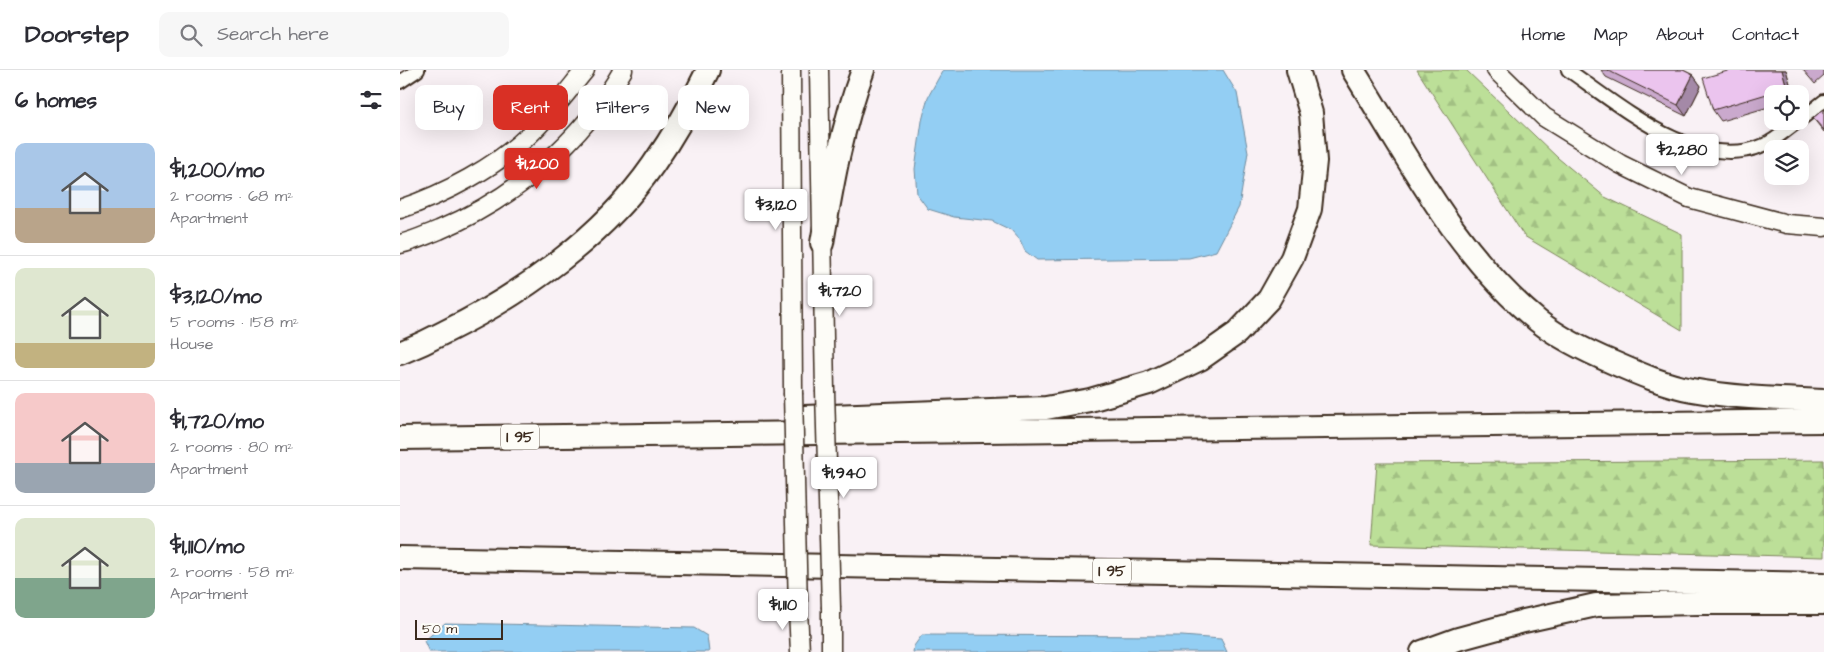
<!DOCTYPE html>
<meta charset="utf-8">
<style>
body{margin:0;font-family:"Architects Daughter",sans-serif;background:#f7f7f7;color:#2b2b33;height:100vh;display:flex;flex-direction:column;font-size:19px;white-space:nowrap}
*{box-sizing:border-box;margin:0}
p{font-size:16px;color:#7c7c81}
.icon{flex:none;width:28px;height:28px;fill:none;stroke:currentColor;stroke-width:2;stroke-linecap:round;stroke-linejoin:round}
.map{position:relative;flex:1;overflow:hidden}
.panel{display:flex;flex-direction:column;background:#fff;width:400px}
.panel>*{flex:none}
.top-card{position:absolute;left:15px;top:15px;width:475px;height:45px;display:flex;gap:10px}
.tools{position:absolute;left:1364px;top:15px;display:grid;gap:10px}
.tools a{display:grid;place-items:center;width:45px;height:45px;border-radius:10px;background:#fff;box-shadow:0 5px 20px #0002;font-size:25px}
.scale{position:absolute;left:15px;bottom:12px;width:88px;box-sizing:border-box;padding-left:5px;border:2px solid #3b2a1e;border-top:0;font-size:14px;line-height:18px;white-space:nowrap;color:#3b2a1e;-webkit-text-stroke:4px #fdfcf7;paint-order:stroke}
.price{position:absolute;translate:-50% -42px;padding:0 11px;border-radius:5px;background:#fff;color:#222;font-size:16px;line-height:32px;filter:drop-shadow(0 1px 2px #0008)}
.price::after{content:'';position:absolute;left:50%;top:30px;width:15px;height:11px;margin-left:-8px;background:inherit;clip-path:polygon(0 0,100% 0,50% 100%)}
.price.current{background:#d93025;color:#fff}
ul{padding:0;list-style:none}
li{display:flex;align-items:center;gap:15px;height:125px;padding:0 15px}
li+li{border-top:1px solid #e1e1e2}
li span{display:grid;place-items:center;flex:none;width:140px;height:100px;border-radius:10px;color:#555}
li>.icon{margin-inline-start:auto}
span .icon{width:60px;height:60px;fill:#fffc;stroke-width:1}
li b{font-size:21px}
h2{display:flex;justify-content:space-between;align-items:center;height:60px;padding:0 15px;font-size:21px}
.pill{padding:0 18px;border-radius:10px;background:#fff;box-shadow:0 5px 20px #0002;font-size:18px;line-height:45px}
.pill.current{background:#d93025;color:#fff}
header{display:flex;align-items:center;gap:30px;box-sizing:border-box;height:70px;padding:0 25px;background:#fff;border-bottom:1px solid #e1e1e2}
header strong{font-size:24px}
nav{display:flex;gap:28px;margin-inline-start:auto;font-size:18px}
.search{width:350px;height:45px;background:#f7f7f7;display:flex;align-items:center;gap:12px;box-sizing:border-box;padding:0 18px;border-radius:10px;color:#7c7c81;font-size:19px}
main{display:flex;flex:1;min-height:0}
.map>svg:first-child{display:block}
.forest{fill:url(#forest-firs);stroke:#7c845b}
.water{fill:#93cef3;stroke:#708c9e}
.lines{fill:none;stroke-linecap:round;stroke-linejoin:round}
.street-casing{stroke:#3b2a1e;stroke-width:16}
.secondary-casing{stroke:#3b2a1e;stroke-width:21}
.highway-casing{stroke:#3b2a1e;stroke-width:26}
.street{stroke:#fdfcf7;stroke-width:12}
.secondary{stroke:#fdfcf7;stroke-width:18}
.highway{stroke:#fdfcf7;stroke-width:22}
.secondary-bridge-casing{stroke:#3b2a1e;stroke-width:21;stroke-linecap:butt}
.secondary-bridge{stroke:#fdfcf7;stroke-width:18}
.wall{fill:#caa9cd;stroke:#3b2a1e}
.shaded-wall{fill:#a489a7;stroke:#3b2a1e}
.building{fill:#ebc4ee;stroke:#3b2a1e}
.labels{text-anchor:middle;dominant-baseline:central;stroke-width:4.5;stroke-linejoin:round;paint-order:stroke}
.shield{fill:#fdfcf7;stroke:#75695f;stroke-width:1}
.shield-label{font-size:15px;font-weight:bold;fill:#3b2a1e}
</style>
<header>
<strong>Doorstep</strong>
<div class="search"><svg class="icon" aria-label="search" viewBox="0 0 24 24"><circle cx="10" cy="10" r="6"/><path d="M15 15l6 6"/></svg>Search here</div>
<nav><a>Home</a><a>Map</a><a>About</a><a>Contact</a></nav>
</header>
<main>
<section class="panel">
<h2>6 homes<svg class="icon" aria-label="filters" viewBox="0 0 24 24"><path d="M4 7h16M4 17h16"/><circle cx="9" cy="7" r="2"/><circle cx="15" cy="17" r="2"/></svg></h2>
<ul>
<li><span style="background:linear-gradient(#a9c7e8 65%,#b9a48a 0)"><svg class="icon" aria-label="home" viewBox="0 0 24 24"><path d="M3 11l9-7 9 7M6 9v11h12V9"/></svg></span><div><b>$1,200/mo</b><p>2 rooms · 68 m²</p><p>Apartment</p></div></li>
<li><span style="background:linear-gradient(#dfe7d0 75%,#c2b280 0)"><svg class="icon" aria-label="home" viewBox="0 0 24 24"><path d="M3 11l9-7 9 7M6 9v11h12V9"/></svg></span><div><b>$3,120/mo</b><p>5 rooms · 158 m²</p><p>House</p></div></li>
<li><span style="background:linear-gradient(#f6c9c9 70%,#9aa5b1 0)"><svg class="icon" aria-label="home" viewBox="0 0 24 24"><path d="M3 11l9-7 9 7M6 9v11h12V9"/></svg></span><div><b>$1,720/mo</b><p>2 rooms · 80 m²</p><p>Apartment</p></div></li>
<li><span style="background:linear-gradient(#dfe7d0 60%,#7fa58c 0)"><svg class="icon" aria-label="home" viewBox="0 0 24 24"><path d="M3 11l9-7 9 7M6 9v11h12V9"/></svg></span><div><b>$1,110/mo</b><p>2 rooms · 58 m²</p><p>Apartment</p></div></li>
</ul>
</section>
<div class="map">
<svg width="1424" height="582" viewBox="0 0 1424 582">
<defs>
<pattern id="forest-firs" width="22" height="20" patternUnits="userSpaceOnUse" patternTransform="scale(1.25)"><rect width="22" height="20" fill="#bcdf98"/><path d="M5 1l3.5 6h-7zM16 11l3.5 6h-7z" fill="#a2c083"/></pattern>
</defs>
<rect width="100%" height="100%" fill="#f9f1f5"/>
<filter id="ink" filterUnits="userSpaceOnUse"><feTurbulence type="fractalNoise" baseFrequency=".02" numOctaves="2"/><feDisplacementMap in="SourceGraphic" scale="10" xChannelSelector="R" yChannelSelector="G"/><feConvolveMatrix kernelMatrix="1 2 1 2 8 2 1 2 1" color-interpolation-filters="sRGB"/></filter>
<g filter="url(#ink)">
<!-- forest -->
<g class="forest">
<path d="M1017 0H1066L1158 88 1205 127 1282 164V260L1124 166Z"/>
<path d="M1424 390V487L971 475 977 393Z"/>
</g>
<!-- water -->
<g class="water">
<path d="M543 0H823L837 23 848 82 839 137 816 181 789 188 637 190 625 181 620 170 611 160 592 151 554 147 528 139 517 124 515 99 522 51 528 27Z"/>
<path d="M45 553 294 558 307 566 309 582H29L24 571Z"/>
<path d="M522 565 782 566 821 569 827 582H513L514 576Z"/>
</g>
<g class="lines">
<defs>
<g id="street">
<path d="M1168 0C1219 35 1298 104 1364 75 1376 70 1387 59 1399 51"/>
<path d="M0 12 18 0"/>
<path d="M1400 50 1424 31"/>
</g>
<g id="secondary">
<path d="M391 0 393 323"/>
<path d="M419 0 425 321"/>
<path d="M1096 0 1144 47 1220 94 1289 128 1387 154 1424 157"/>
<path d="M0 139C45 124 96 97 130 64 150 45 167 22 185 0"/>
<path d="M0 174C14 171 26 165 39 160 115 128 182 71 223 0"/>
<path d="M431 538V582"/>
<path d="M398 539 400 582"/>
</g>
<g id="highway">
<path d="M953 0C1008 88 1057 185 1138 251 1161 269 1188 282 1214 293 1239 304 1265 315 1292 320 1336 328 1380 329 1424 331"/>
<path d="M422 173C432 115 442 56 463 0"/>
<path d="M0 283C15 277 30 270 45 262 121 225 204 166 253 95 274 65 292 33 308 0"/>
<path d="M404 347 646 338 690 330 749 313 800 289 837 263 869 229 892 188 910 139 915 91 911 43 898 0"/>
<path d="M0 368 1424 351"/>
<path d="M0 488 1424 514"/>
<path d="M1022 582 1058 569 1124 551 1196 535 1300 533H1424"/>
</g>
</defs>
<!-- street casing -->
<use href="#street" class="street-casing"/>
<!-- secondary casing -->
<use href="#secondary" class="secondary-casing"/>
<!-- highway casing -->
<use href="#highway" class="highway-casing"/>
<!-- street -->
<use href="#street" class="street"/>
<!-- secondary -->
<use href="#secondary" class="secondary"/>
<!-- highway -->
<use href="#highway" class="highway"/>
<defs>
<g id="secondary-bridge">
<path d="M425 321 431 538"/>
<path d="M393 323 398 539"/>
</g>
</defs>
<!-- secondary-bridge casing -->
<use href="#secondary-bridge" class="secondary-bridge-casing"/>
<!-- secondary-bridge -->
<use href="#secondary-bridge" class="secondary-bridge"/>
</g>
<!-- wall -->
<g class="wall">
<path d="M1201 0H1283L1293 5 1301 16 1286 46 1206 7Z"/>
<path d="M1331 0H1386L1393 24H1372V36L1321 51 1313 40Z"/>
<path d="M1403 0H1424V6L1415 14Z"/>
<path d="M1424 39V62L1413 48Z"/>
</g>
<!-- shaded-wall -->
<g class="shaded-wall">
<path d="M1382 0H1386L1393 24H1391L1387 18Z"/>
<path d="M1293 5 1301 16 1286 46 1278 35Z"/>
</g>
<!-- building -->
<g class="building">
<path d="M1207 0H1283L1293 5 1278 35Z"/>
<path d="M1331 0H1382L1387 18 1313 40 1303 8Z"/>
<path d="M1424 39V60L1413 48Z"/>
</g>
</g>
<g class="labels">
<!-- shield labels -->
<g class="shield">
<rect x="101" y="354.5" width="38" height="25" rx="4"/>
<rect x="693" y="488.5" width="38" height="25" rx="4"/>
</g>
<g class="shield-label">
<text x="120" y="367">I 95</text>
<text x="712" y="501">I 95</text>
</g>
</g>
</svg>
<div class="tools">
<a><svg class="icon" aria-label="locate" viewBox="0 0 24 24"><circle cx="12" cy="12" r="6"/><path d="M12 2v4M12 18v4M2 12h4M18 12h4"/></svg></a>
<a><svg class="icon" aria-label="layers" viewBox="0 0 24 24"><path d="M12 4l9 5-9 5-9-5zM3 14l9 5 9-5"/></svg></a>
</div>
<div class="scale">50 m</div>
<b class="price" style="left:1282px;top:106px">$2,280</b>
<b class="price current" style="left:137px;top:120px">$1,200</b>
<b class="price" style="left:376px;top:161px">$3,120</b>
<b class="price" style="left:440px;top:247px">$1,720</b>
<b class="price" style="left:444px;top:429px">$1,940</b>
<b class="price" style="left:383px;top:561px">$1,110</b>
<div class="top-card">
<a class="pill">Buy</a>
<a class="pill current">Rent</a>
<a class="pill">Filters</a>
<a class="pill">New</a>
</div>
</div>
</main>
